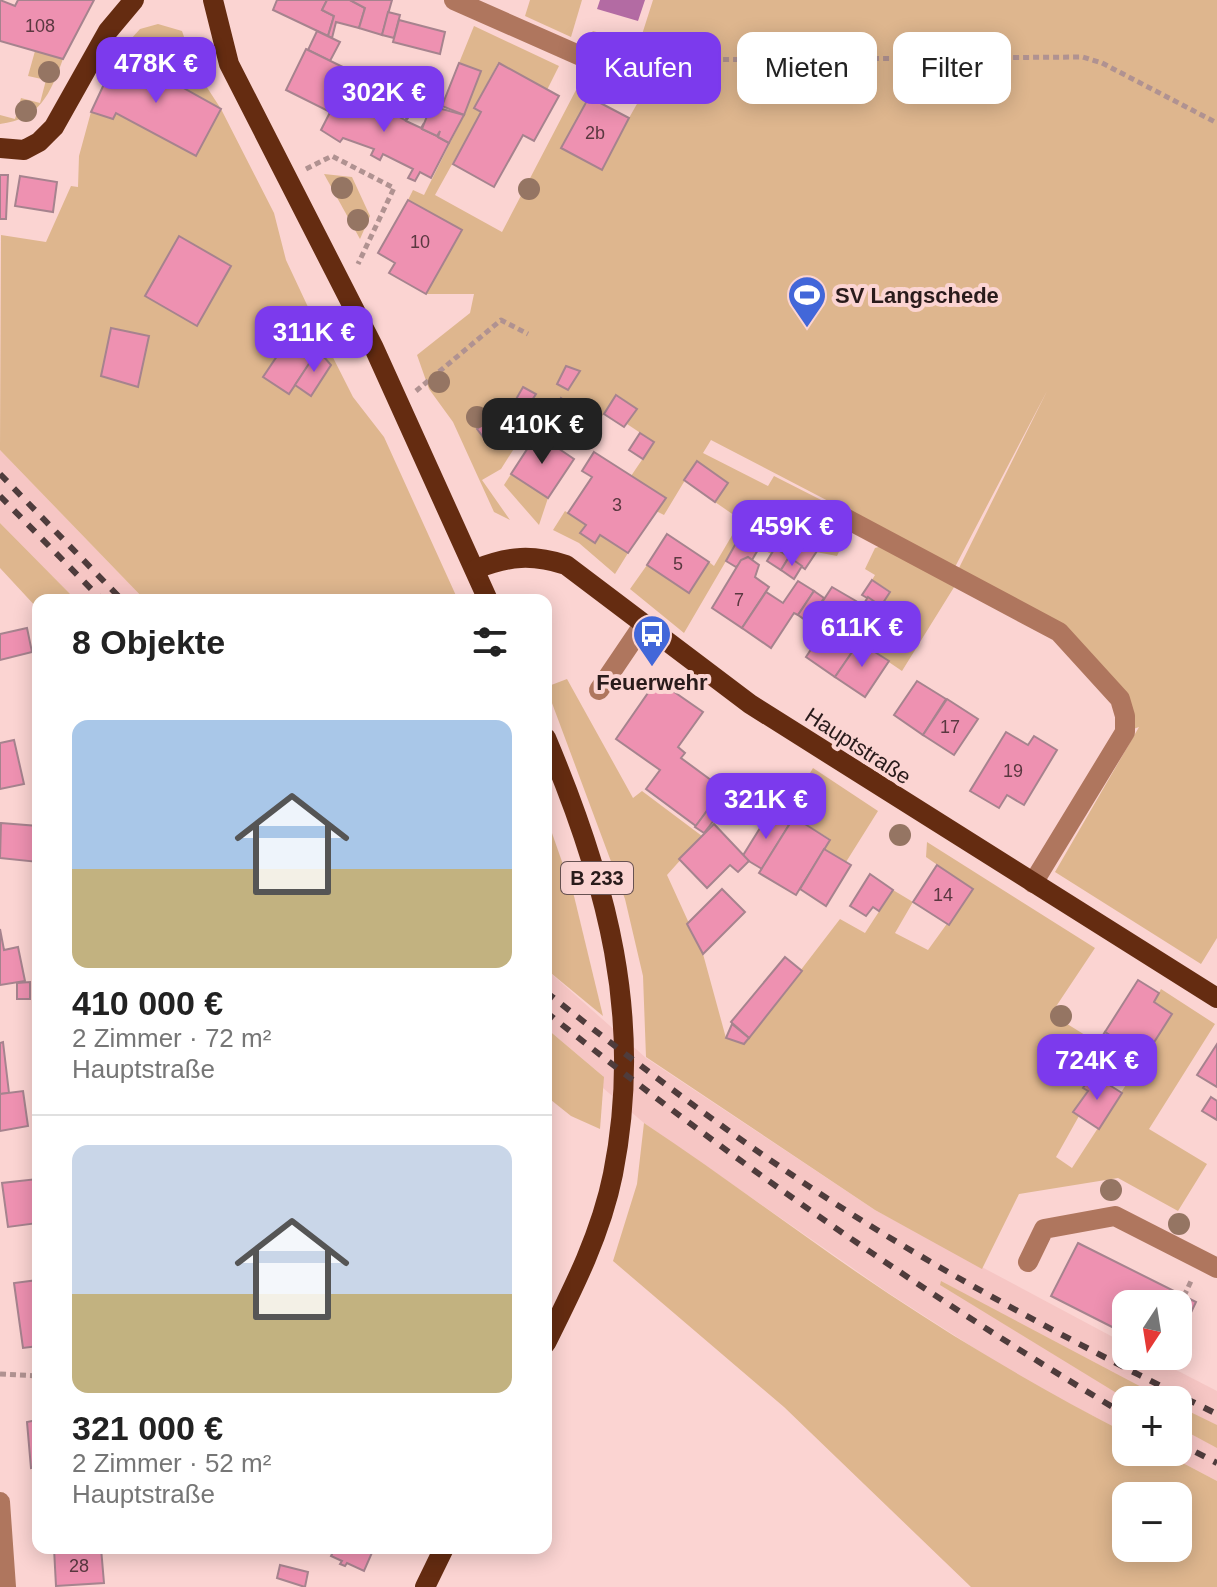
<!DOCTYPE html>
<html lang="de">
<meta charset="utf-8">
<style>
body{margin:0;font-family:Arial,sans-serif;background:#f2f2f2;color:#222;height:100vh;display:flex;flex-direction:column;font-size:30px;white-space:nowrap}
*{box-sizing:border-box;margin:0}
p{font-size:26px;color:#767676}
.icon{flex:none;width:44px;height:44px;fill:none;stroke:currentColor;stroke-width:2;stroke-linecap:round;stroke-linejoin:round}
.map{position:relative;flex:1;overflow:hidden}
.side{position:absolute;left:32px;top:594px;width:520px;height:960px;display:flex;flex-direction:column;background:#fff;border-radius:16px;box-shadow:0 4px 20px #0003}
.side>*{flex:none}
.guide{position:absolute;left:576px;top:32px;width:520px;height:72px;display:flex;gap:16px}
.needle{width:52px;rotate:192deg}
.buttons{position:absolute;left:1112px;top:1290px;display:grid;gap:16px}
.buttons a{display:grid;place-items:center;width:80px;height:80px;border-radius:16px;background:#fff;box-shadow:0 4px 20px #0003;font-size:40px}
.price{position:absolute;translate:-50% -68px;padding:0 18px;border-radius:16px;background:#7c3aed;color:#fff;font-size:26px;line-height:52px;filter:drop-shadow(0 2px 4px #0008)}
.price::after{content:'';position:absolute;left:50%;top:48px;width:24px;height:18px;margin-left:-12px;background:inherit;clip-path:polygon(0 0,100% 0,50% 100%)}
.price.active{background:#222;color:#fff}
ul{padding:0;list-style:none}
li{display:grid;align-content:center;gap:16px;height:424px;padding:0 40px}
li+li{border-top:2px solid #e0e0e0}
li span{display:grid;place-items:center;height:248px;border-radius:16px;color:#555}
li>.icon{margin-inline-start:auto}
span .icon{width:144px;height:144px;fill:#fffc;stroke-width:1}
li b{font-size:34px}
h2{display:flex;justify-content:space-between;align-items:center;height:96px;padding:0 40px;font-size:34px}
.tag{padding:0 28px;border-radius:16px;background:#fff;box-shadow:0 4px 20px #0003;font-size:28px;line-height:72px}
.tag.active{background:#7c3aed;color:#fff}
.map>svg:first-child{display:block}
.built{fill:#f6c6c4}
.green{fill:#deb68e;fill-rule:evenodd}
.water{fill:#b36ba3}
.building{fill:#ee91b1;stroke:#a6838e;stroke-width:2}
.lines{fill:none;stroke-linecap:round;stroke-linejoin:round}
.path{stroke:#b09291;stroke-width:5;stroke-dasharray:6 4;stroke-linecap:butt}
.minor{stroke:#af765e;stroke-width:20}
.major{stroke:#652c11;stroke-width:20}
.rail{stroke:#4f3c3c;stroke-width:6;stroke-dasharray:10 10;stroke-linecap:butt}
.tree{fill:#957563}
.labels{text-anchor:middle;dominant-baseline:central;stroke-width:8;stroke-linejoin:round;paint-order:stroke}
.number-label{font-size:18px;fill:#5a3840}
.shield{fill:#fbd4d2;stroke:#685252;stroke-width:2}
.shield-label{font-size:20px;font-weight:bold;fill:#291b1b}
.poi-label{font-size:22px;font-weight:bold;fill:#291b1b;stroke:#fbd4d2;text-anchor:start}
.street-label{font-size:22px;fill:#291b1b;stroke:#fbd4d2}
</style>
<div class="map">
<svg width="1217" height="1587" viewBox="0 0 1217 1587">
<rect width="100%" height="100%" fill="#fbd4d2"/>
<!-- built -->
<g class="built">
<path d="M0 450 145 600H76L0 523Z"/>
<path d="M546 969 646 1058 875 1210 1126 1344V1356H1149L1217 1391V1481L1162 1452H1178V1400H1126V1433L1027 1382 887 1292 644 1123 603 1088V1076L546 1028Z"/>
</g>
<!-- green -->
<g class="green">
<path d="M530 0H582L571 37 525 16Z"/>
<path d="M653 0H1217V938L1201 964 1055 872 1139 727 1125 732V716L1059 632 955 576 1047 391 955 567 711 440 703 453 768 486 774 476 833 506 850 528 837 556 816 552 822 542 791 522 771 554 740 537 684 633 630 589 647 565 689 593 709 562 714 566 741 520 715 502 727 483 696 462 664 515 656 511 631 476 654 442 627 424 636 408 617 395 598 422 562 398 547 420 536 414 501 469 482 480 510 520 494 512 453 422 429 389 417 355 470 313 474 294H426L462 231 408 200 413 190 424 195 464 115 480 71 459 63 474 26 559 66 547 90 498 63 474 108 481 112 435 195 502 232 576 90 629 118 664 56 648 57 629 65 589 46 588 36 593 31 639 44Z"/>
<path d="M158 24 182 31 195 69 221 109 274 213 286 260 315 322 353 397 384 437 458 600H145L0 450 1 235 46 242 71 186 78 187 79 156 91 112 116 113 196 156 221 109 119 52 140 29ZM111 328 137 386 101 376Z"/>
<path d="M35 51 63 59C50 94 40 119 0 124V115L15 119 21 98 40 103 46 80 28 76Z"/>
<path d="M324 174 352 177 370 216 360 239Z"/>
<path d="M511 474 548 498 539 525 504 485Z"/>
<path d="M565 511 586 525 581 533 595 542 600 535 628 553 615 574 579 543 553 530Z"/>
<path d="M0 523 76 600H38V609L0 568Z"/>
<path d="M882 546 956 584 902 671 877 654 895 616 881 606 890 591 872 580 875 575 865 569 875 548Z"/>
<path d="M567 679 633 798 642 791 702 836 667 875 703 954 726 1038 744 1044 840 919 865 933 893 890 913 902 895 933 928 950 972 889 926 857 927 842 1095 948 1051 1014 1098 1043 1094 1049 1104 1056 1084 1087 1088 1091 1074 1112 1079 1116 1056 1157 1072 1168 1172 1014 1154 1002 1161 989 1215 1024 1149 1129 1207 1164 1178 1211 1118 1178 1019 1194 982 1269 875 1210 646 1057 643 976 625 899 546 687Z"/>
<path d="M813 768 878 811 846 862 824 849 830 839 794 817 789 825 782 820Z"/>
<path d="M546 816 574 896 603 1016 546 969Z"/>
<path d="M546 1028 604 1077 600 1129 571 1116 546 1096Z"/>
<path d="M644 1123C727 1178 806 1239 889 1294 966 1345 1044 1391 1126 1433V1452H1162L1217 1481V1587H971L784 1407 613 1261 637 1184ZM1126 1496H1178V1548H1126Z"/>
<path d="M941 1281 1166 1400H1128L940 1285Z"/>
<path d="M1178 1406 1217 1425V1448L1178 1427Z"/>
</g>
<!-- water -->
<path class="water" d="M600 0H645L638 21 597 9Z"/>
<!-- building -->
<g class="building">
<path d="M0 0 15 6 18 0H94L63 59 0 41Z"/>
<path d="M277 0H327L322 10 334 16 328 36 273 10Z"/>
<path d="M327 0H350L365 8 359 28 336 22 332 38 328 36 334 16 322 10Z"/>
<path d="M350 0H392L382 35 359 28 365 8Z"/>
<path d="M388 12 400 15 394 38 382 35Z"/>
<path d="M399 20 445 32 440 54 393 42Z"/>
<path d="M317 31 340 42 330 61 308 50Z"/>
<path d="M306 49 351 71 330 112 286 90Z"/>
<path d="M119 52 221 109 196 156 116 113 113 119 91 112Z"/>
<path d="M459 63 481 71 464 115 442 106Z"/>
<path d="M499 63 559 96 534 141 523 135 494 187 453 164 481 112 474 108Z"/>
<path d="M343 87 355 94 360 89 357 94 370 102 373 96 371 102 386 110 389 104 387 110 405 120 410 115 406 121 421 128 424 123 422 129 437 136 441 131 438 137 449 143 431 178 420 172 415 181 408 178 413 169 383 154 380 160 371 155 374 149 343 138 340 142 321 130Z"/>
<path d="M589 97 629 118 602 170 561 148Z"/>
<path d="M431 106 464 115 449 143 438 137 440 131 437 136 422 129Z"/>
<path d="M0 175H8L6 219H0Z"/>
<path d="M20 176 57 182 53 212 15 206Z"/>
<path d="M408 200 462 230 426 294 389 273 395 263 378 253Z"/>
<path d="M179 236 231 266 197 326 145 296Z"/>
<path d="M111 328 149 336 138 387 101 376Z"/>
<path d="M296 328 322 345 289 394 263 377Z"/>
<path d="M318 350 331 365 311 396 295 385Z"/>
<path d="M566 366 580 371 568 390 557 384Z"/>
<path d="M523 387 536 394 523 414 511 408Z"/>
<path d="M616 395 637 409 624 427 604 414Z"/>
<path d="M561 398 598 422 584 444 547 420Z"/>
<path d="M490 419 503 436 490 446 477 429Z"/>
<path d="M640 433 654 442 643 459 629 450Z"/>
<path d="M537 434 574 459 548 498 511 474Z"/>
<path d="M594 452 666 498 628 553 600 535 595 543 580 533 586 525 568 513 592 477 582 471Z"/>
<path d="M697 461 728 483 715 502 684 480Z"/>
<path d="M790 522 823 542 805 569 775 548Z"/>
<path d="M667 534 709 562 689 593 647 565Z"/>
<path d="M740 536 759 548 752 560 748 557 736 567 726 561Z"/>
<path d="M775 548 789 557 781 570 767 561Z"/>
<path d="M748 557 759 565 755 577 769 587 742 628 712 608 741 560Z"/>
<path d="M789 557 802 566 794 579 781 570Z"/>
<path d="M872 580 890 592 881 606 862 595Z"/>
<path d="M798 581 814 591 798 615 794 613 771 648 742 628 766 592 783 603Z"/>
<path d="M832 587 856 601 840 624 817 610Z"/>
<path d="M814 591 824 598 808 622 798 615Z"/>
<path d="M868 597 882 607 874 619 860 610Z"/>
<path d="M882 607 896 616 887 628 874 619Z"/>
<path d="M817 610 828 616 820 628 810 621Z"/>
<path d="M829 622 859 642 835 677 806 657Z"/>
<path d="M27 628 32 652 0 660V634Z"/>
<path d="M859 642 889 661 865 697 835 677Z"/>
<path d="M657 680 703 712 678 747 685 753 681 758 723 789 696 826 646 789 660 770 616 739Z"/>
<path d="M917 681 946 699 923 735 894 715Z"/>
<path d="M947 699 978 719 954 755 923 735Z"/>
<path d="M1006 732 1028 745 1034 736 1057 750 1024 805 1007 795 999 808 970 791Z"/>
<path d="M14 740 24 784 0 789V743Z"/>
<path d="M709 808 718 815 704 833 695 827Z"/>
<path d="M770 812 789 825 762 869 742 857Z"/>
<path d="M794 817 830 840 796 895 759 873Z"/>
<path d="M1 823 38 826V862L0 858Z"/>
<path d="M714 824 749 861 738 872 730 865 707 888 679 859Z"/>
<path d="M824 849 851 865 826 906 800 889Z"/>
<path d="M937 865 973 889 949 925 913 902Z"/>
<path d="M870 874 893 890 879 911 873 907 866 916 850 906Z"/>
<path d="M722 889 745 912 703 954 687 924Z"/>
<path d="M0 929 4 950 18 947 25 981 0 985Z"/>
<path d="M785 957 802 971 749 1038 731 1022Z"/>
<path d="M1138 980 1159 993 1154 1002 1172 1014 1144 1058 1105 1032Z"/>
<path d="M30 982V999H17V983Z"/>
<path d="M732 1024 749 1038 744 1044 726 1038Z"/>
<path d="M1105 1032 1144 1058 1134 1075 1094 1049Z"/>
<path d="M3 1042 9 1093 0 1094V1043Z"/>
<path d="M1217 1044V1087L1197 1075Z"/>
<path d="M1092 1074 1122 1093 1099 1129 1073 1112 1088 1091 1083 1088Z"/>
<path d="M23 1091 28 1126 0 1131V1094Z"/>
<path d="M1211 1097 1217 1101V1120L1202 1111Z"/>
<path d="M37 1179 38 1223 8 1227 2 1183Z"/>
<path d="M1078 1243 1196 1302 1178 1340V1304H1126V1334L1051 1296Z"/>
<path d="M38 1280V1346L23 1348 14 1283Z"/>
<path d="M36 1405H38V1467L31 1468 27 1422 37 1420Z"/>
<path d="M54 1548H101L104 1583 56 1586Z"/>
<path d="M335 1548H374L364 1571 347 1563 345 1566 340 1564 342 1561 331 1556Z"/>
<path d="M280 1565 308 1572 305 1587 277 1578Z"/>
</g>
<g class="lines">
<!-- path -->
<g class="path">
<path d="M644 66 663 60 1083 57 1102 63 1217 123"/>
<path d="M306 169 332 156 394 188 358 264"/>
<path d="M416 391 501 320 528 334"/>
<path d="M1184 1296 1192 1279"/>
<path d="M0 1374 38 1376"/>
</g>
<!-- minor -->
<g class="minor">
<path d="M454 0 626 76"/>
<path d="M830 510 1059 632 1120 699 1125 716V732L1033 883"/>
<path d="M599 690 643 625"/>
<path d="M1028 1262 1044 1229 1115 1216 1217 1268"/>
<path d="M0 1502 6 1587"/>
</g>
<!-- major -->
<g class="major">
<path d="M213 0 229 64 374 348 488 600"/>
<path d="M0 148 24 150 39 142 54 127 108 31 134 0"/>
<path d="M476 569C509 556 532 554 566 565L750 704 1217 998"/>
<path d="M546 738C607 882 644 1018 613 1174 601 1234 573 1289 546 1343"/>
<path d="M425 1587 444 1548"/>
</g>
<!-- rail -->
<g class="rail">
<path d="M0 474 122 600"/>
<path d="M0 496 102 600"/>
<path d="M546 992C661 1083 780 1173 907 1248 1008 1308 1112 1362 1217 1414"/>
<path d="M546 1012C731 1160 923 1294 1126 1415"/>
<path d="M1178 1443 1217 1463"/>
</g>
</g>
<!-- trees -->
<g class="tree">
<circle cx="49" cy="72" r="11"/>
<circle cx="26" cy="111" r="11"/>
<circle cx="342" cy="188" r="11"/>
<circle cx="529" cy="189" r="11"/>
<circle cx="358" cy="220" r="11"/>
<circle cx="439" cy="382" r="11"/>
<circle cx="477" cy="417" r="11"/>
<circle cx="900" cy="835" r="11"/>
<circle cx="1061" cy="1016" r="11"/>
<circle cx="1111" cy="1190" r="11"/>
<circle cx="1179" cy="1224" r="11"/>
</g>
<!-- icons -->
<defs>
<symbol id="stadium-pin" viewBox="-11 -11 22 30"><path d="M0 17L-7.5 6A9.5 9.5 0 1 1 7.5 6Z" fill="#4267d9" stroke="#fbd4d2"/><path d="M0-5a6.5 5 0 1 0 0 10a6.5 5 0 1 0 0-10ZM-3.5-1.8h7v3.6h-7Z" fill="#fff"/></symbol>
<symbol id="bus-pin" viewBox="-11 -11 22 30"><path d="M0 17L-7.5 6A9.5 9.5 0 1 1 7.5 6Z" fill="#4267d9" stroke="#fbd4d2"/><path d="M-5-6H5V4H4V6H2V4H-2V6H-4V4H-5ZM-3.5-4V0h7V-4ZM-3.5 1.2v1.5H-2V1.2ZM2 1.2v1.5H3.5V1.2Z" fill="#fff"/></symbol>
</defs>
<g fill-rule="evenodd">
<use href="#stadium-pin" x="785" y="273" width="44" height="60"/>
<use href="#bus-pin" x="630" y="612" width="44" height="60"/>
</g>
<g class="labels">
<!-- number labels -->
<g class="number-label">
<text x="40" y="26">108</text>
<text x="595" y="133">2b</text>
<text x="420" y="242">10</text>
<text x="617" y="505">3</text>
<text x="678" y="564">5</text>
<text x="739" y="600">7</text>
<text x="950" y="727">17</text>
<text x="1013" y="771">19</text>
<text x="943" y="895">14</text>
<text x="79" y="1566">28</text>
</g>
<!-- shield labels -->
<rect class="shield" x="561" y="862" width="72" height="32" rx="6"/>
<g class="shield-label">
<text x="597" y="878">B 233</text>
</g>
<!-- poi labels -->
<g class="poi-label">
<text x="835" y="295">SV Langschede</text>
<text x="652" y="682" text-anchor="middle">Feuerwehr</text>
</g>
<!-- street labels -->
<g class="street-label">
<text transform="translate(858 746) rotate(33)">Hauptstraße</text>
</g>
</g>
</svg>
<div class="buttons">
<a><svg class="needle" viewBox="-14 -14 28 28"><path d="M0-13l5 13h-10z" fill="#e53935"/><path d="M0 13l5-13h-10z" fill="#767676"/></svg></a>
<a>+</a>
<a>−</a>
</div>
<b class="price" style="left:156px;top:105px">478K €</b>
<b class="price" style="left:384px;top:134px">302K €</b>
<b class="price" style="left:314px;top:374px">311K €</b>
<b class="price active" style="left:542px;top:466px">410K €</b>
<b class="price" style="left:792px;top:568px">459K €</b>
<b class="price" style="left:862px;top:669px">611K €</b>
<b class="price" style="left:766px;top:841px">321K €</b>
<b class="price" style="left:1097px;top:1102px">724K €</b>
<div class="guide">
<a class="tag active">Kaufen</a>
<a class="tag">Mieten</a>
<a class="tag">Filter</a>
</div>
<section class="side">
<h2>8 Objekte<svg class="icon" aria-label="filters" viewBox="0 0 24 24"><path d="M4 7h16M4 17h16"/><circle cx="9" cy="7" r="2"/><circle cx="15" cy="17" r="2"/></svg></h2>
<ul>
<li><span style="background:linear-gradient(#a9c7e8 60%,#c2b280 0)"><svg class="icon" aria-label="home" viewBox="0 0 24 24"><path d="M3 11l9-7 9 7M6 9v11h12V9"/></svg></span><div><b>410 000 €</b><p>2 Zimmer · 72 m²</p><p>Hauptstraße</p></div></li>
<li><span style="background:linear-gradient(#c9d6e8 60%,#c2b280 0)"><svg class="icon" aria-label="home" viewBox="0 0 24 24"><path d="M3 11l9-7 9 7M6 9v11h12V9"/></svg></span><div><b>321 000 €</b><p>2 Zimmer · 52 m²</p><p>Hauptstraße</p></div></li>
</ul>
</section>
</div>
